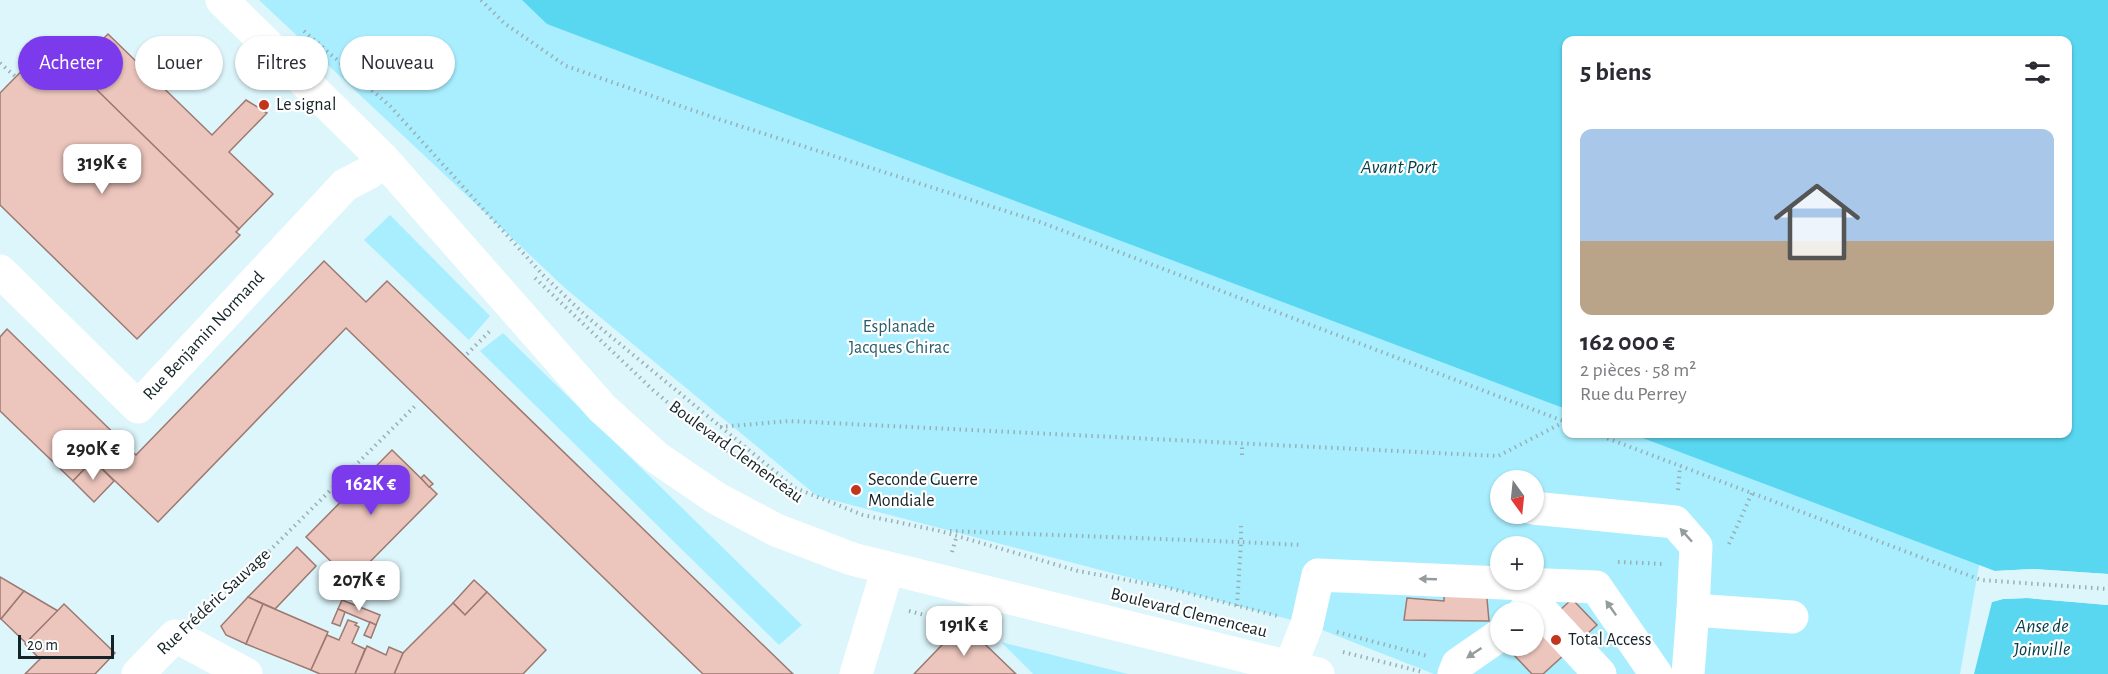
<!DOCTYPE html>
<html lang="fr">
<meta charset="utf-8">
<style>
body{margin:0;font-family:"Alegreya Sans",sans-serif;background:#f2f2f3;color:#2b2b33;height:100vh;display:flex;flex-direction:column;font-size:22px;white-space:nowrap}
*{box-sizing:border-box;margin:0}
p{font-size:20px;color:#7c7c81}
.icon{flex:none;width:33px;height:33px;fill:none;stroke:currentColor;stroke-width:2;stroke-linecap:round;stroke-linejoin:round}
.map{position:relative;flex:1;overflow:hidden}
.sheet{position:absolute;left:1562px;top:36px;width:510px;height:402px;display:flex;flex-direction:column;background:#fff;border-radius:12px;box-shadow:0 2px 4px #0004}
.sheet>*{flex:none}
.banner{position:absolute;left:18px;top:36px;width:570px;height:54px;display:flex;gap:12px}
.needle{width:39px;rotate:165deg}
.fabs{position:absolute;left:1490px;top:470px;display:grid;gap:12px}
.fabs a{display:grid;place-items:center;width:54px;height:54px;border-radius:50%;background:#fff;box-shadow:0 2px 4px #0004;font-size:30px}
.scale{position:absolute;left:18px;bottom:15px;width:96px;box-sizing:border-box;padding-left:6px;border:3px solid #132327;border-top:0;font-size:16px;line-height:21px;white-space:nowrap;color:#132327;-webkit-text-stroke:4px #fff;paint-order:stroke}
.price{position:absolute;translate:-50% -51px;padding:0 14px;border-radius:12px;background:#fff;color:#222;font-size:20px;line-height:39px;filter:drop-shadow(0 2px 3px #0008)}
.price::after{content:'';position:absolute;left:50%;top:36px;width:18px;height:14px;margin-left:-9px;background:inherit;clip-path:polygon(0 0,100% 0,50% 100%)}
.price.active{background:#7c3aed;color:#fff}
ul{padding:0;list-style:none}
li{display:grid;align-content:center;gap:12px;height:318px;padding:0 18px}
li+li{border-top:2px solid #e1e1e2}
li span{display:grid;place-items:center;height:186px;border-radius:12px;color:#555}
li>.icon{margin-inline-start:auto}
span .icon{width:108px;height:108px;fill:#fffc;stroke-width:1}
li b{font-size:26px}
h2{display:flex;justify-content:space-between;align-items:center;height:72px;padding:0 18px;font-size:26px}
.pill{padding:0 21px;border-radius:27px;background:#fff;box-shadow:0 2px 4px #0004;font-size:21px;line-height:54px}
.pill.active{background:#7c3aed;color:#fff}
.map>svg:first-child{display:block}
.green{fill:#a8eeff;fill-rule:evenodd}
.water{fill:#59d7f1}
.pier{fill:#ddf6fc}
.building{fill:#ecc6bd;stroke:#9c7971;stroke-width:1.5}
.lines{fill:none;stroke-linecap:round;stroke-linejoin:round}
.path{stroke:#99afb4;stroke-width:4;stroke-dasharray:1.5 4.5;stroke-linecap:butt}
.minor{stroke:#fff;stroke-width:33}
.oneway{fill:#959c9e}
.poi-dot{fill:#c1361d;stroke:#fff;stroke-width:2}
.labels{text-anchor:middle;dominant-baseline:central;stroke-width:4.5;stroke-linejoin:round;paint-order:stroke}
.poi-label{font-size:18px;fill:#132327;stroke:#fff;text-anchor:start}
.park-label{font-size:18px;fill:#2a5e6a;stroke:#fff}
.street-label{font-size:18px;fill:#132327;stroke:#fff}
.water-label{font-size:20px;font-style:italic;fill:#05414c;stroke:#fff}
</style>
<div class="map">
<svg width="2108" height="674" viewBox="0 0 2108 674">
<rect width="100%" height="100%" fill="#ddf6fc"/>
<!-- green -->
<g class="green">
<path d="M259 0H532L1566 400V434H1656L1981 554 1960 674H1434L1307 624 817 496 566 289ZM1500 480H1533V513H1500ZM1500 546H1533V579H1500ZM1500 612H1533V645H1500Z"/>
<path d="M390 215 490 316 469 340 364 240Z"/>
<path d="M503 333 802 625 779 645 480 351Z"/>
<path d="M1001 642 1128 674H1033Z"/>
</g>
<!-- water -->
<g class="water">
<path d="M522 0H2108V574L2033 569 1995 571 1632 434H2067V40H1566V409L547 24Z"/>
<path d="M2027 598 2108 605V674H1974L1992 602 2003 599Z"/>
</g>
<!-- pier -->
<g class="pier">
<path d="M2033 569 2108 574V577L2033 572 1995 574V571Z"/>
<path d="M2027 595 2108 602V605L2027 598 2003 599 1992 602V598L2003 596Z"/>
</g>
<!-- building -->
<g class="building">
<path d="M108 34 212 135 246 100 267 113 229 152 273 194 239 229 74 68Z"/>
<path d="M46 46 49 49 52 46 239 229 236 232 240 235 137 339 0 205V93Z"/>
<path d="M324 261 366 302 387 281 793 674H703L346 328 158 522 93 460 73 481 0 411V337L7 329 136 455Z"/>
<path d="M392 450 437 494 351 581 306 537Z"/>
<path d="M93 460 114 481 94 502 73 481Z"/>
<path d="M424 475 433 484 429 487 421 478Z"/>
<path d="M297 547 316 566 275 609 248 597Z"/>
<path d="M0 577 24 591 1 619 0 618Z"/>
<path d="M474 580 487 592 465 615 453 603Z"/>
<path d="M1486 588 1489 621 1404 620 1407 598 1444 601V593Z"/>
<path d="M24 591 58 611 26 643 1 619Z"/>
<path d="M487 592 546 650 523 674H394L403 653 453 603 465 615Z"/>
<path d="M248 597 263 604 246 644 226 635 221 626Z"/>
<path d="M1572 599 1597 625 1543 674H1532L1513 654 1523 645H1533V635Z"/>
<path d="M342 600 380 615 376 625 338 609Z"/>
<path d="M64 604 115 653 95 674H25L40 659 25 644Z"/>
<path d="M263 604 328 632 311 670 246 644Z"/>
<path d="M338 609 345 612 340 626 332 623Z"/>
<path d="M348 620 357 623 355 625 359 627 352 643 365 649 355 674H320L311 670 327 635 339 640Z"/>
<path d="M370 622 376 625 371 638 364 635Z"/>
<path d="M963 623 1016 674H914Z"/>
<path d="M367 646 386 655 389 647 403 653 394 674H355Z"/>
</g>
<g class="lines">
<!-- path -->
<g class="path">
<path d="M481 0 504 23 566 66 715 118 1040 222 1566 422"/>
<path d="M304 31 390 106 543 275 586 316 795 488 863 515 940 531 1078 571 1165 587 1277 616"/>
<path d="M0 63 16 77"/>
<path d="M535 278 653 390 711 439 799 501"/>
<path d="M467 354 492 329"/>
<path d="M720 427 789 421 1498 456 1564 422"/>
<path d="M1596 434 1981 580 2108 589"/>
<path d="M1242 455V444"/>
<path d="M1678 490 1680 466"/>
<path d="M950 531 1241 542V526"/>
<path d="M1729 544 1752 493"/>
<path d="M952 552 957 535"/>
<path d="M1618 562 1664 564"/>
<path d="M1237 606 1241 542 1302 545"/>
<path d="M909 611 936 618 937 614"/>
<path d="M205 615 417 404"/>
<path d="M1337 632 1428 656"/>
<path d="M1343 652 1423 672"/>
</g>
<!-- minor -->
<g class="minor">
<path d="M222 0 382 158 602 408 656 457 716 498 776 530 852 559 1318 674"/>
<path d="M0 271 138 407 345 185 370 172 382 158"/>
<path d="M1533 508 1675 522 1696 546 1693 610"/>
<path d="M1524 612 1534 603 1600 674"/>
<path d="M1270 673 1290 667 1307 624 1318 575 1596 587 1656 674"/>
<path d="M138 674 175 636 246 674"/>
<path d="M856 674 888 568"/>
<path d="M1454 674 1458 664 1500 635"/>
<path d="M1688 674 1693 610 1792 617"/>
</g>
</g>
<!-- one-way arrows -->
<defs><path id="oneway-solid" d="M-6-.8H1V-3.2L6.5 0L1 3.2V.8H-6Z" transform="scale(1.5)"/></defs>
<g class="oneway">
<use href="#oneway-solid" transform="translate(1686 535) rotate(-132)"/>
<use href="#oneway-solid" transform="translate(1428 579) rotate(-178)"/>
<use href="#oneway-solid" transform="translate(1611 608) rotate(-125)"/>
<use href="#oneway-solid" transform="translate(1474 653) rotate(146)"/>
</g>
<!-- markers -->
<g class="poi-dot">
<circle cx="264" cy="105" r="6"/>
<circle cx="856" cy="490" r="6"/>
<circle cx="1556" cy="640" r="6"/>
</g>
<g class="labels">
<!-- poi labels -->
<g class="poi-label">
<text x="276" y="105">Le signal</text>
<text x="868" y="480">Seconde Guerre<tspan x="868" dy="21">Mondiale</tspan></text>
<text x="1568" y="640">Total Access</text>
</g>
<!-- park labels -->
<g class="park-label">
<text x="899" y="327">Esplanade<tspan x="899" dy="21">Jacques Chirac</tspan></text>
</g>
<!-- street labels -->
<g class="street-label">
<text transform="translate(204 336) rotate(-47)">Rue Benjamin Normand</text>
<text transform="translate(736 452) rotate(36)">Boulevard Clemenceau</text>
<text transform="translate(214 602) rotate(-43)">Rue Frédéric Sauvage</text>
<text transform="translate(1189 613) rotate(14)">Boulevard Clemenceau</text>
</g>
<!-- water labels -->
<g class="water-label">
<text x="1399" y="167">Avant Port</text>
<text x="2042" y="626">Anse de<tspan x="2042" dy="23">Joinville</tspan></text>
</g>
</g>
</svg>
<div class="fabs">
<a><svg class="needle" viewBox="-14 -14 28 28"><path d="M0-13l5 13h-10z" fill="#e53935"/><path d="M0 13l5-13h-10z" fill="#7c7c81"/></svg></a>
<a>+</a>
<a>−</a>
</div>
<div class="scale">20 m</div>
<b class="price" style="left:102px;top:195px">319K €</b>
<b class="price" style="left:93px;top:481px">290K €</b>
<b class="price active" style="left:371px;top:516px">162K €</b>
<b class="price" style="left:359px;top:612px">207K €</b>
<b class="price" style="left:964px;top:657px">191K €</b>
<div class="banner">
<a class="pill active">Acheter</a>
<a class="pill">Louer</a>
<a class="pill">Filtres</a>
<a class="pill">Nouveau</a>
</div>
<section class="sheet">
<h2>5 biens<svg class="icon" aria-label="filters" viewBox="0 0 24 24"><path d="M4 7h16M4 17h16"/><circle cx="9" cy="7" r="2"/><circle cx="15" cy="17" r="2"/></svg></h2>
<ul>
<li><span style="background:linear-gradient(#a9c7e8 60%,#b9a48a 0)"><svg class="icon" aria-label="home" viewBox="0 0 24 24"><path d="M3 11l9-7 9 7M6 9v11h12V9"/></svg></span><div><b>162 000 €</b><p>2 pièces · 58 m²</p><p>Rue du Perrey</p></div></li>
</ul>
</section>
</div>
